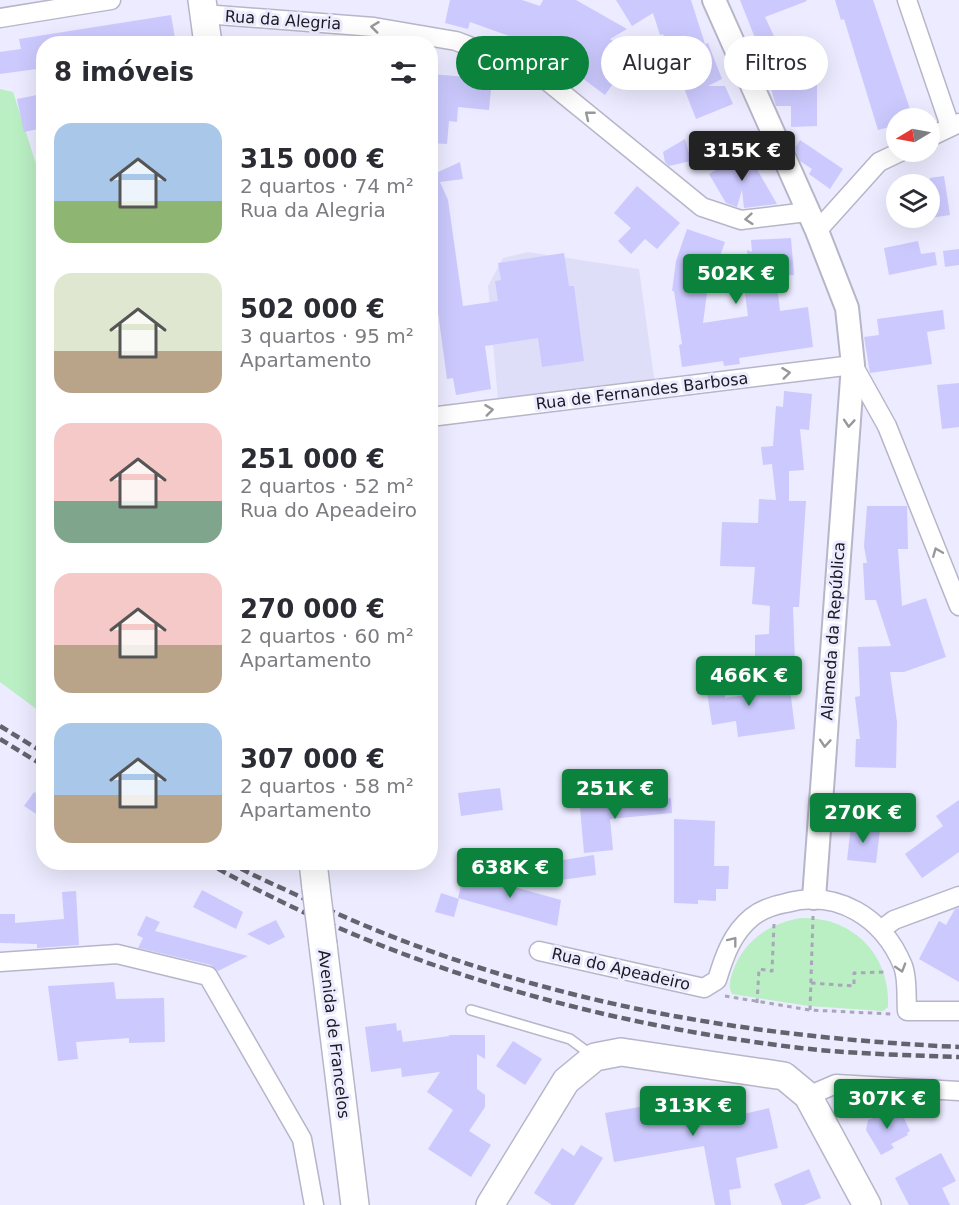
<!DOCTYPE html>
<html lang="pt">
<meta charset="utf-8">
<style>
body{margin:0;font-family:"DejaVu Sans",sans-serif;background:#f2f2f3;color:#2b2b33;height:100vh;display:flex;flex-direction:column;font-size:22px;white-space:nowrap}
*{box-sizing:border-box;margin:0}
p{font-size:20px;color:#7c7c81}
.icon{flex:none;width:33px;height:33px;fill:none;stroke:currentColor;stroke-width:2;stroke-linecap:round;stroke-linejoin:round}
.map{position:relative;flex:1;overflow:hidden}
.sheet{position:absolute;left:36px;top:36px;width:402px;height:834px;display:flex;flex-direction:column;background:#fff;border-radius:24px;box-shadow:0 6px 24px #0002}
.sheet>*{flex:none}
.top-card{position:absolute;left:456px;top:36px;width:412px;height:54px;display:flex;gap:12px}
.needle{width:39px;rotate:260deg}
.tools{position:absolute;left:886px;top:108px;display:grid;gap:12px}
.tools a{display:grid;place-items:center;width:54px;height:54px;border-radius:50%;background:#fff;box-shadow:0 6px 24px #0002;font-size:30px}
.price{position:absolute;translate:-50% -51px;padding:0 14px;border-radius:6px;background:#0b833c;color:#fff;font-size:20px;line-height:39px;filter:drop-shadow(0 2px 3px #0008)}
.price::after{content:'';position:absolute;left:50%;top:36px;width:18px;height:14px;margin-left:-9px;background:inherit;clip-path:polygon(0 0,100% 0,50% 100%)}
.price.on{background:#222;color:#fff}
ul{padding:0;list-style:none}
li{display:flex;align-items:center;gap:18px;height:150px;padding:0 18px}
li span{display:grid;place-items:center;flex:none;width:168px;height:120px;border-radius:18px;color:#555}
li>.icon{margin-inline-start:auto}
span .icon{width:72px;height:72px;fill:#fffc;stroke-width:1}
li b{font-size:26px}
h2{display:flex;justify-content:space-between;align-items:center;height:72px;padding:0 18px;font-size:26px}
.pill{padding:0 21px;border-radius:27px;background:#fff;box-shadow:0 6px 24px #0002;font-size:21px;line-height:54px}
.pill.on{background:#0b833c;color:#fff}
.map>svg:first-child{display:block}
.built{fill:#dfdef9}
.green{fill:#baeec3}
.building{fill:#ccc9fe}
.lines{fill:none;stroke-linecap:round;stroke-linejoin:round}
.service-casing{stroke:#b7b6c9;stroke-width:12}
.minor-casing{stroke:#b7b6c9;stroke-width:21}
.tertiary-casing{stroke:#b7b6c9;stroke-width:26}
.secondary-casing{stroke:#b7b6c9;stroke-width:30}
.path{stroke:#a8a7b7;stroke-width:3;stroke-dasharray:4.5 4.5;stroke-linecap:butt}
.service{stroke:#fff;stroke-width:9}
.minor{stroke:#fff;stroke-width:18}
.tertiary{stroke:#fff;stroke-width:22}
.secondary{stroke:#fff;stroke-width:27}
.rail{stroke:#63626d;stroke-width:4.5;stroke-dasharray:9 4.5;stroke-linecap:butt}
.secondary-bridge-casing{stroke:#b7b6c9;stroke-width:30;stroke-linecap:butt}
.secondary-bridge{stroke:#fff;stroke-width:27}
.oneway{stroke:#98989b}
.labels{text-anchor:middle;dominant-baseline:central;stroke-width:6;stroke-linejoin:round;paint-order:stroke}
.street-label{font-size:16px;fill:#1b1a21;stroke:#ecebff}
</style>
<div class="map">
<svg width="959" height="1205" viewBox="0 0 959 1205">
<rect width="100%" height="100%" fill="#ecebff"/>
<!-- built -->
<path class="built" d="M528 252 639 269 655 384 498 400 488 286 503 258Z"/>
<!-- green -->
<g class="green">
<path d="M0 89 13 92 43 186V714L0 682Z"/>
<path d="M801 918C854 917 890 955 888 1007L883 1011 809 1006 732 994C728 986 730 980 733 971 744 940 770 923 801 918Z"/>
</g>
<!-- building -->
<g class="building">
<path d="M450 0H522L540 6 543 0H576L627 29 610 39 624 50 619 57 623 59 617 67 622 71 605 95 578 75 579 72 529 43 470 22 468 29 445 23Z"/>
<path d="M616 0H691L705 44 708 43 722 79 708 86H725L733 104 696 119 663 34 660 35 653 13 632 26Z"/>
<path d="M740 0H806L807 1 765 17 781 51 757 62 747 42 755 38Z"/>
<path d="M835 0H873L913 118H897V125L878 130 844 19 841 20Z"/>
<path d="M171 15 176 44H44V41V68L0 74V52L21 49 19 39Z"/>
<path d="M430 74 492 79 489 110 458 107 457 122 449 121 447 144 430 143Z"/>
<path d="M793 79H817V126L791 127V106H776L770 85H793Z"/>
<path d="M37 95 43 128 24 132 17 99Z"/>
<path d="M738 136 747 152 777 204 744 208 742 190 737 207 726 203 709 174 739 156Z"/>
<path d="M685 139 691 161 669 166 665 162 663 152Z"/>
<path d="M800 140 843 169 830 189 809 174 812 169 800 161 795 148Z"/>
<path d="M430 161 436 173 460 162 463 179 440 182 448 200 463 306 498 301 495 281 501 280 498 263 564 253 569 286H574L584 361 542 367 538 338 485 346 491 389 456 395 453 378 447 379 434 283 430 284Z"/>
<path d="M944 176 950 215 930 218V178Z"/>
<path d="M637 186 680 223 657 249 645 239 631 254 618 241 631 228 614 213Z"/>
<path d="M687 229 725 242 714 273 710 271 703 323 748 316 744 286 750 285 747 250 752 252 751 240 791 238 794 275 776 276 780 311 808 307 813 347 739 358 740 364 724 366 723 361 682 367 679 345 682 344 674 291H672L676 261Z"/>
<path d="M918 241 921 254 935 252 937 265 889 275 884 248Z"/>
<path d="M959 249V265L945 267 943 251Z"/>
<path d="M943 310 945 329 927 332 932 364 870 373 864 337 879 335 877 319Z"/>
<path d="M959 383V427L942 429 937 385Z"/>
<path d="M784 391 812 394 809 430 800 429 804 470 789 471V501H806L799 607H793L795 663 755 664V635L769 634 770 606 752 604 755 567 720 566 722 522 758 523 759 499 776 500 772 464 763 465 761 447 773 446 776 406 783 407Z"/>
<path d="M867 506H907L908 549H898L902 606 926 598 946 657 904 672H890L897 722 896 768 855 767 856 739H860L855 697 860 696 858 647 891 646 876 600H865L863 563H867L864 546Z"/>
<path d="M708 664 726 665 725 698 790 689 795 729 738 737 736 721 712 725 707 692Z"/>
<path d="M500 788 503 810 461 816 458 793Z"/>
<path d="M34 792 44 799V819L24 806Z"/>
<path d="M671 798 672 813 610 819 613 850 584 853 580 807Z"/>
<path d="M959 800V852L922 878 905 854 943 826 936 816Z"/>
<path d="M674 819 715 821 714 866H729L728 889H716V901L698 900V904L674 903Z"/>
<path d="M851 825 880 829 876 863 847 860Z"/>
<path d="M594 855 596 875 554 881 551 862Z"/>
<path d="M464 873 561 900 557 926 458 898Z"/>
<path d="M202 890 243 912 236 929 193 907Z"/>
<path d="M76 891 79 945 37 948V944L0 943V914H15V923L64 919 62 892Z"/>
<path d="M441 893 459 899 454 917 435 912Z"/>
<path d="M959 908V982L919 959 939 921 946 925 955 909Z"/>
<path d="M146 916 160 922 155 931 248 956 218 971 211 965 138 948 143 938 137 935Z"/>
<path d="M276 920 285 937 269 945 247 934Z"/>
<path d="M114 982 116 999 164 998 165 1042 129 1043V1038L76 1042 78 1059 58 1061 48 986Z"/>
<path d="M396 1023 397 1031 401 1030 403 1042 450 1036 448 1035H485V1059L477 1054V1089L485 1095V1107L469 1131 491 1145 471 1177 428 1149 453 1110 427 1092 440 1072 402 1077 401 1068 371 1072 365 1027Z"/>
<path d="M513 1041 542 1059 525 1085 496 1066Z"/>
<path d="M714 1094 718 1120 769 1108 778 1148 736 1158 741 1188 729 1190 731 1205H715L704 1146 614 1162 605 1113Z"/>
<path d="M895 1110 897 1114 901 1112 910 1131 907 1133 908 1135 891 1144 894 1148 881 1155 866 1130 868 1120Z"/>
<path d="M581 1145 603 1158 574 1205H552L534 1193 562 1148 574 1156Z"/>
<path d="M941 1153 956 1181 942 1188 950 1205H909L895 1178Z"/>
<path d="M809 1169 821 1198 804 1205H782L774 1184Z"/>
</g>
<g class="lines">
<defs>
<path id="service" d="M471 1010 570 1039 593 1056"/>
<g id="minor">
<path d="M907 0 950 126"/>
<path d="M204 14 374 27 456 41 535 71 702 207 741 220 807 212"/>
<path d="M0 18 111 0"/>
<path d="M930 137 959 123"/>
<path d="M817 231 879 162 900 152"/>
<path d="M430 417 853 365 887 426 959 606"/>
<path d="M882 929 894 920 959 896"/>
<path d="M539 951 704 988 717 980C724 957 732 933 752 917 761 910 775 905 786 903 837 889 883 917 903 966 908 979 906 998 907 1011H959"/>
<path d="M0 962 117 954 208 976 302 1139 314 1205"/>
<path d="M808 1096 836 1084 959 1091"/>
</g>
<path id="tertiary" d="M714 0 817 231 847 308 853 365 814 898"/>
<g id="secondary">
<path d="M202 0 208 44"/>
<path d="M313 862 316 888"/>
<path d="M323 945 355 1205"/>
<path d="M490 1205 566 1081 595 1057 621 1052 784 1076 808 1096 867 1205"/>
</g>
</defs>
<!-- service casing -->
<use href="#service" class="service-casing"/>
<!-- minor casing -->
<use href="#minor" class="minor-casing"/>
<!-- tertiary casing -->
<use href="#tertiary" class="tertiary-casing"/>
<!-- secondary casing -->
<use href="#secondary" class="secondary-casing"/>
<!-- path -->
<g class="path">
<path d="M811 983 854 986V973L885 972"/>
<path d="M725 996 810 1010 891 1014"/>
<path d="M757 1003 759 969 772 971 774 924"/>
<path d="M810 1010 813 916"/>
</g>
<!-- service -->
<use href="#service" class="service"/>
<!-- minor -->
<use href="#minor" class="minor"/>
<!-- tertiary -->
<use href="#tertiary" class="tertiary"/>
<!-- secondary -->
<use href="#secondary" class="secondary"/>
<!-- rail -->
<g class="rail">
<path d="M0 726 44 753"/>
<path d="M0 739 44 766"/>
<path d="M206 862C389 966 593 1023 800 1048 853 1054 906 1055 959 1057"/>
<path d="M229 862C253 876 278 886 303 898 514 998 727 1036 959 1047"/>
</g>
<defs>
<path id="secondary-bridge" d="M316 888 323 945"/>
</defs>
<!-- secondary-bridge casing -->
<use href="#secondary-bridge" class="secondary-bridge-casing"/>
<!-- secondary-bridge -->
<use href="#secondary-bridge" class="secondary-bridge"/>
</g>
<!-- one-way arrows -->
<defs><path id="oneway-chevron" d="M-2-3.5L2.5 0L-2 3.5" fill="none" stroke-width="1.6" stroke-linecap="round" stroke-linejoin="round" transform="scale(1.5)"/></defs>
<g class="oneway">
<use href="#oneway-chevron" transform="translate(375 27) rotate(-173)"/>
<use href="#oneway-chevron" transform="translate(589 115) rotate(-141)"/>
<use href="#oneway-chevron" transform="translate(749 219) rotate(175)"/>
<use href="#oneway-chevron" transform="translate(786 373) rotate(-7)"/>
<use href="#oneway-chevron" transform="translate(489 410) rotate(-7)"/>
<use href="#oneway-chevron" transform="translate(849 423) rotate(94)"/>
<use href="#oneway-chevron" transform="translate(937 552) rotate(-112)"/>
<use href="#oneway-chevron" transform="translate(825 743) rotate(94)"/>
<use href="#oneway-chevron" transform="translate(733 941) rotate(-52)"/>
<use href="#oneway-chevron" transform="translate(901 968) rotate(73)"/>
</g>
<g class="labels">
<!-- street labels -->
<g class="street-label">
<text transform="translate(283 20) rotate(4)">Rua da Alegria</text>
<text transform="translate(642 391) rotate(-7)">Rua de Fernandes Barbosa</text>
<text transform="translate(833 631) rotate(-86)">Alameda da República</text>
<text transform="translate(621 969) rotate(13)">Rua do Apeadeiro</text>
<text transform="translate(334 1034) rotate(83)">Avenida de Francelos</text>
</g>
</g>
</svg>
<div class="tools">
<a><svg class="needle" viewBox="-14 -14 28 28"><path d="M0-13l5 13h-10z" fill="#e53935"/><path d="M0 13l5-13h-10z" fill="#7c7c81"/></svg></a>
<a><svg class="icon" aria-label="layers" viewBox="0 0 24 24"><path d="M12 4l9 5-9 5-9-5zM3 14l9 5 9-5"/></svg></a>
</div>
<b class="price on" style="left:742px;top:182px">315K €</b>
<b class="price" style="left:736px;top:305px">502K €</b>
<b class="price" style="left:749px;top:707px">466K €</b>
<b class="price" style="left:615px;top:820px">251K €</b>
<b class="price" style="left:863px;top:844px">270K €</b>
<b class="price" style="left:510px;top:899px">638K €</b>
<b class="price" style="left:887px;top:1130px">307K €</b>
<b class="price" style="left:693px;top:1137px">313K €</b>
<div class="top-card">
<a class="pill on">Comprar</a>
<a class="pill">Alugar</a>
<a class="pill">Filtros</a>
</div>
<section class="sheet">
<h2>8 imóveis<svg class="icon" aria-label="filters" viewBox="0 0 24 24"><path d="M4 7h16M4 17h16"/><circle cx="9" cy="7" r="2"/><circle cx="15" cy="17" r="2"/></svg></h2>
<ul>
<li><span style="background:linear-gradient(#a9c7e8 65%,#8fb573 0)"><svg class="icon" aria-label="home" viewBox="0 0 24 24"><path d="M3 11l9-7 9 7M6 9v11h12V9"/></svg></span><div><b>315 000 €</b><p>2 quartos · 74 m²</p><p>Rua da Alegria</p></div></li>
<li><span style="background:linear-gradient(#dfe7d0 65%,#b9a48a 0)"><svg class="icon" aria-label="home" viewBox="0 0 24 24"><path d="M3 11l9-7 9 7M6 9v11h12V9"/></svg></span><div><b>502 000 €</b><p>3 quartos · 95 m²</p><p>Apartamento</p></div></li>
<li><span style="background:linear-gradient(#f6c9c9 65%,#7fa58c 0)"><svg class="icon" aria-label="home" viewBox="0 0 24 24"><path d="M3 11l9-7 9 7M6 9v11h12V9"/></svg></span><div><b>251 000 €</b><p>2 quartos · 52 m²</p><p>Rua do Apeadeiro</p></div></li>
<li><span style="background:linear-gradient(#f6c9c9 60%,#b9a48a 0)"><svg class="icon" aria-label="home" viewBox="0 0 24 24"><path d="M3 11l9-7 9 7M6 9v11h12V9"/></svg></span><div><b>270 000 €</b><p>2 quartos · 60 m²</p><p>Apartamento</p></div></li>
<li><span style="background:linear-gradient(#a9c7e8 60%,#b9a48a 0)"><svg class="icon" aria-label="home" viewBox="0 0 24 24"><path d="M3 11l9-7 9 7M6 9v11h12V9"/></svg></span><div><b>307 000 €</b><p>2 quartos · 58 m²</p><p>Apartamento</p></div></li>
</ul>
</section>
</div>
